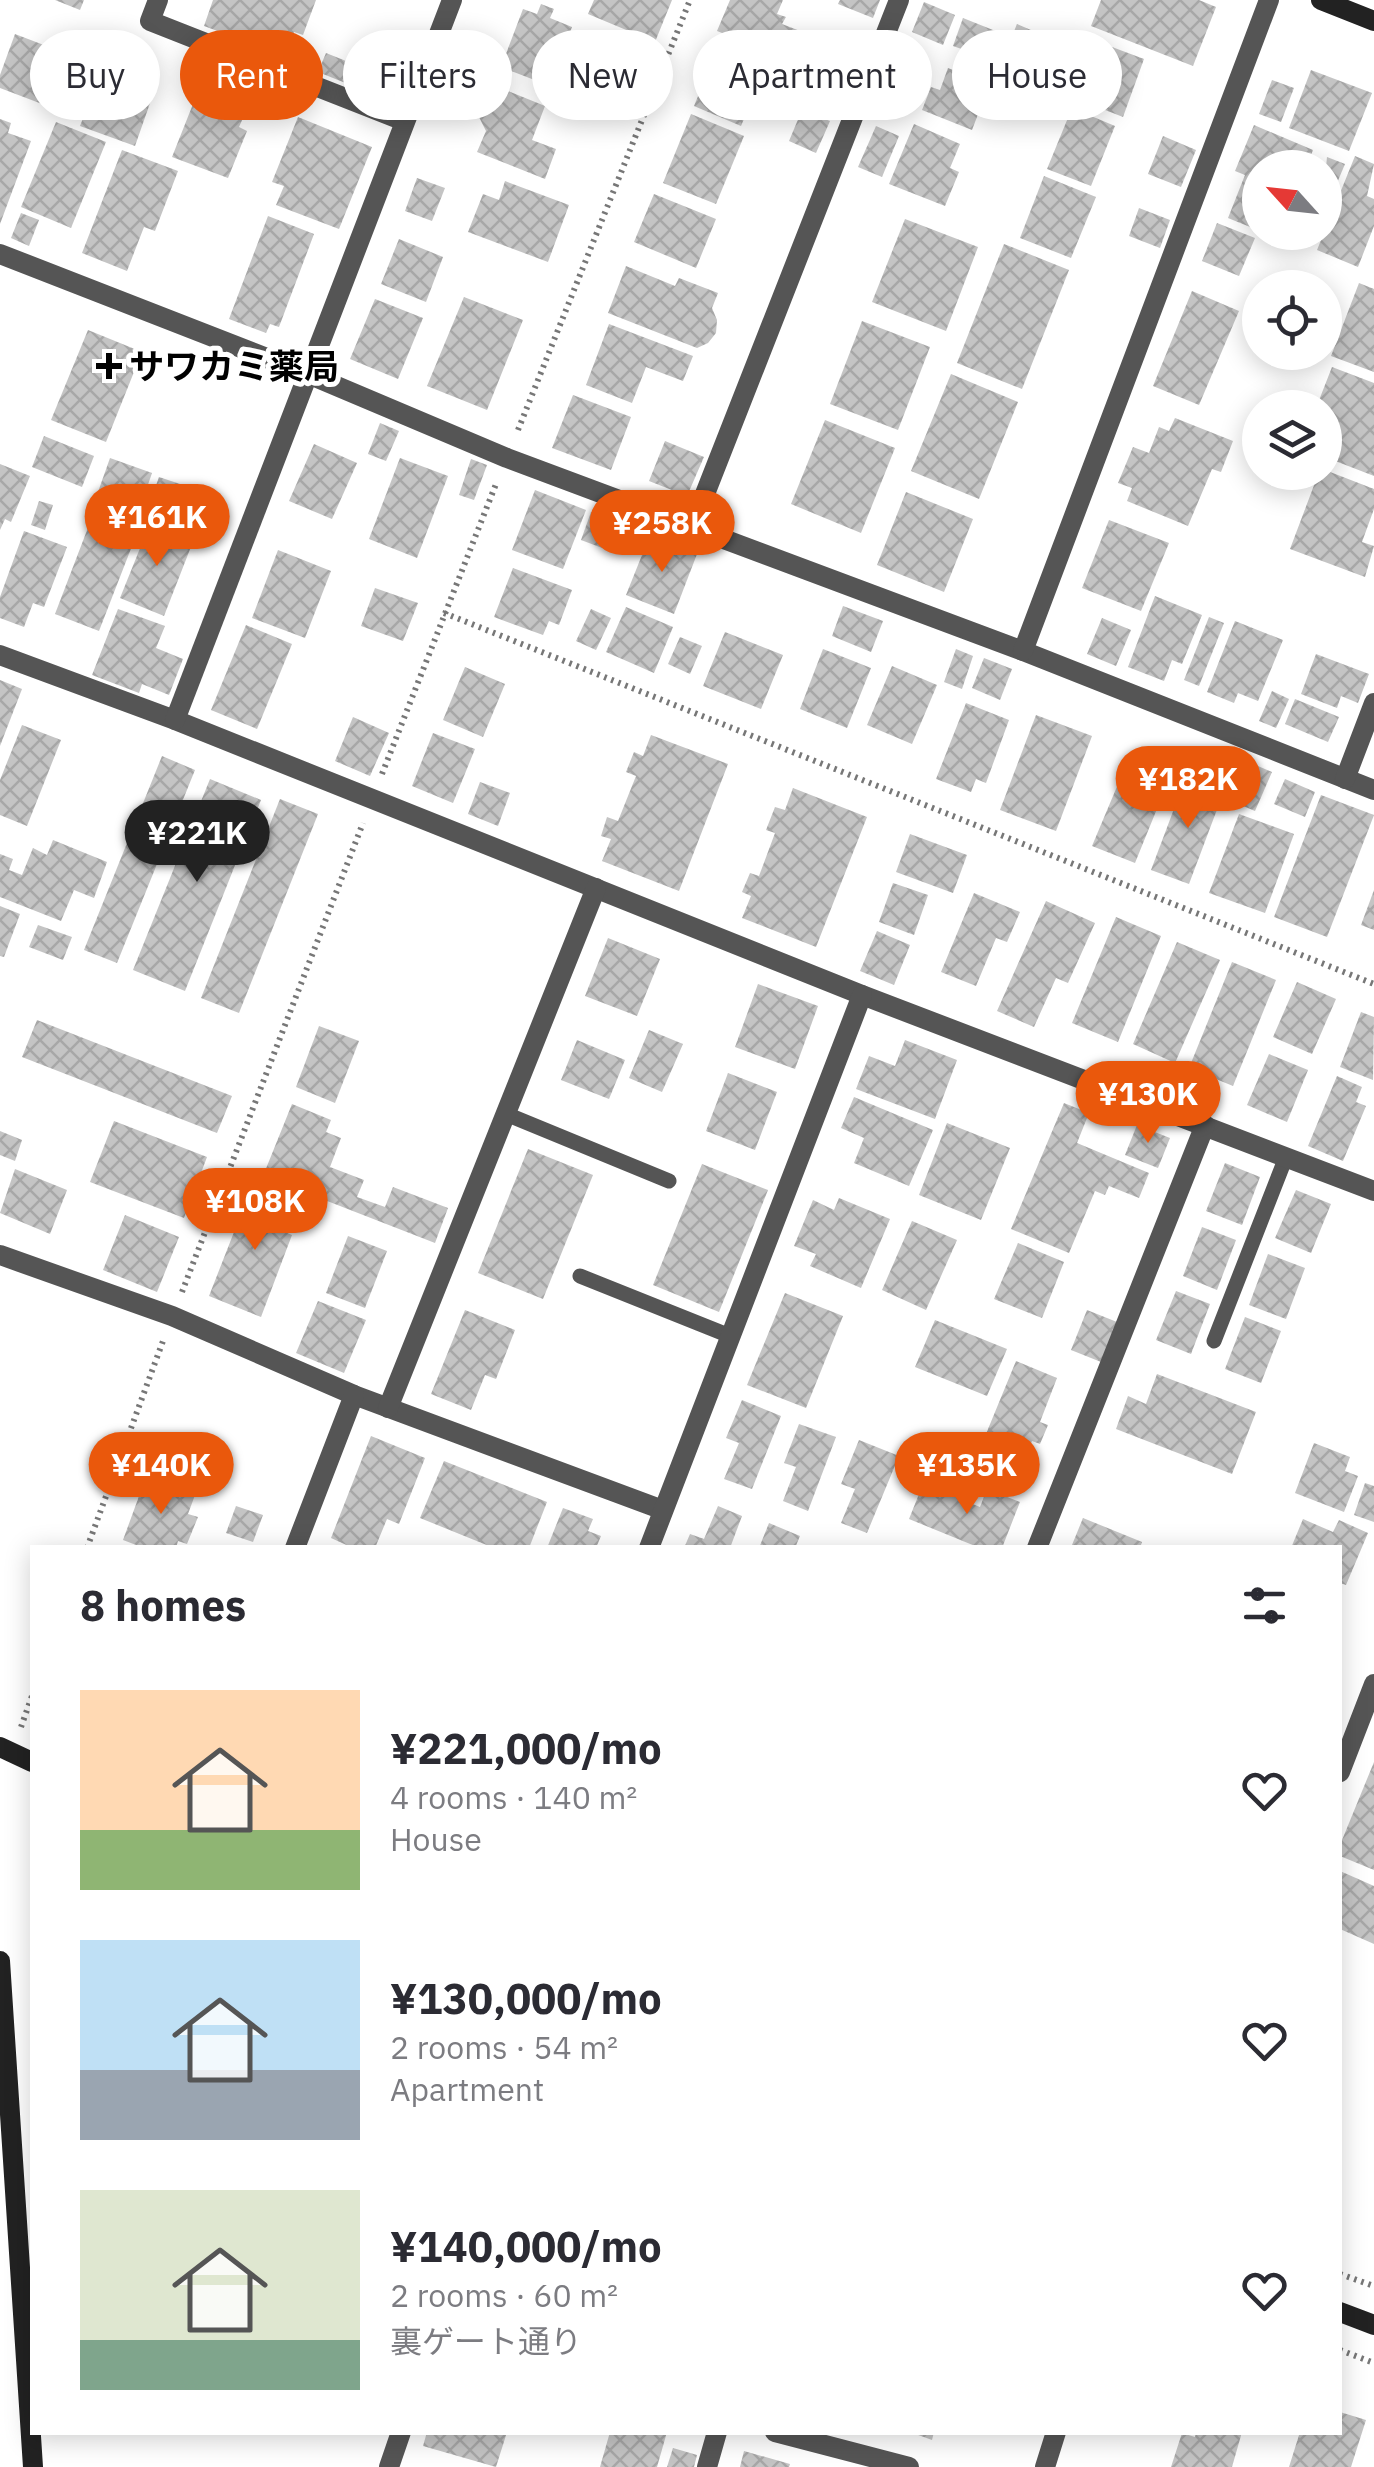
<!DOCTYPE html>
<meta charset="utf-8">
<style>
body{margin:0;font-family:"IBM Plex Sans","Noto Sans JP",sans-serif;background:#f2f2f3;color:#2b2b33;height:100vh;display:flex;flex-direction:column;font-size:38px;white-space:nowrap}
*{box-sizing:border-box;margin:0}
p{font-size:32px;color:#7c7c81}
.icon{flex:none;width:55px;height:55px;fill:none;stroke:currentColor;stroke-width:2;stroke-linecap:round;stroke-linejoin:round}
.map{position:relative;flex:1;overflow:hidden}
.details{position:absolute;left:30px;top:1545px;width:1312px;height:890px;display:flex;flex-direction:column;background:#fff;border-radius:0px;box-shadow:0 5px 25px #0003}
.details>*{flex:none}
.guide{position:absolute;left:30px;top:30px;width:1315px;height:90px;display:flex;gap:20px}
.needle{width:65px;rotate:297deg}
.buttons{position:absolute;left:1242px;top:150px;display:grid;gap:20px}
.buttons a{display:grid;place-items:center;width:100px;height:100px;border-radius:50%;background:#fff;box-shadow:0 5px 25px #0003;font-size:50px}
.price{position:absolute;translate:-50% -85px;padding:0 22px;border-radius:35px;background:#ea580c;color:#fff;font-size:32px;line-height:65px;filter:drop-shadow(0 2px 5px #0008)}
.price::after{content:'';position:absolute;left:50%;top:60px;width:30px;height:22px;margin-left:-15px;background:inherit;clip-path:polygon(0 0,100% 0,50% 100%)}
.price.active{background:#222;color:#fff}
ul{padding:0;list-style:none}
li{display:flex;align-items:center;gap:30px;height:250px;padding:0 50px}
li span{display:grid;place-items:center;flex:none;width:280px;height:200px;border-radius:0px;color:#555}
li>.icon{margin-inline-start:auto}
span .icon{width:120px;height:120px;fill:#fffc;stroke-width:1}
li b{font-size:42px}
h2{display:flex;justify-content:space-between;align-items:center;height:120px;padding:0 50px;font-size:42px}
.pill{padding:0 35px;border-radius:45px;background:#fff;box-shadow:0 5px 25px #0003;font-size:35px;line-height:90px}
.pill.active{background:#ea580c;color:#fff}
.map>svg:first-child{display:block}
.building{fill:url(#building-cross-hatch)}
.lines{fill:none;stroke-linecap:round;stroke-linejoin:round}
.path{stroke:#777;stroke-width:6;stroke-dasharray:2.5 5;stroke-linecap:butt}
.lane{stroke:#555;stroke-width:15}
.street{stroke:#555;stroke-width:20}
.secondary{stroke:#222;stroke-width:20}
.poi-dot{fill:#000;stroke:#fff;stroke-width:4}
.labels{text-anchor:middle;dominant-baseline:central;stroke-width:10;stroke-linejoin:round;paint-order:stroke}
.poi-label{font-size:35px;font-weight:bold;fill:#000;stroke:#fff;text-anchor:start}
</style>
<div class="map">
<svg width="1374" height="2467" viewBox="0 0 1374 2467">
<defs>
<pattern id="building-cross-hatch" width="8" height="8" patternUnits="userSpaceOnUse" patternTransform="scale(2.5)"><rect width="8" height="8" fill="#c4c4c4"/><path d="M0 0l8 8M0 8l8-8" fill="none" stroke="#a7a7a7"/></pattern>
</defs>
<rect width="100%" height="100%" fill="#fff"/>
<!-- building -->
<g class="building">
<path d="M55 0H84L80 10Z"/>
<path d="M213 0H316L303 35 294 32 285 56 204 26Z"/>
<path d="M594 0H672L655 42 588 14Z"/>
<path d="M730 0H783L777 14 786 17 782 24 813 36 801 64 717 31Z"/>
<path d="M840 0H880L873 18 838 4Z"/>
<path d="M1101 0H1199L1216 7 1193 66 1091 26Z"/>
<path d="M924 2 955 15 943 45 912 32Z"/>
<path d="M541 4 554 9 550 18 572 27 550 86 501 67 523 9 537 14Z"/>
<path d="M963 18 1003 34 993 60 953 46Z"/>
<path d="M1017 24 1040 34 1035 46 1052 53 1040 80 1001 63Z"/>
<path d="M15 34 62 52 42 104 0 88V75Z"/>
<path d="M1088 38 1144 59 1123 117 1067 95Z"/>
<path d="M718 47 766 67 741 126 694 106Z"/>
<path d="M326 53 361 67 353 86 318 72Z"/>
<path d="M469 60 509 75 503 89 545 106 532 140 556 149 545 179 477 152 486 131 474 107 453 100Z"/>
<path d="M103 66 156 86 135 146 80 126Z"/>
<path d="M948 68 998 88 988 112 980 109 972 130 922 110 931 87 940 90Z"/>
<path d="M1311 70 1372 93 1349 151 1289 128Z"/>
<path d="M1272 80 1294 88 1281 122 1259 114Z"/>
<path d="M195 99 243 118 239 127 247 131 228 178 172 157Z"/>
<path d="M1072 108 1115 126 1091 186 1047 169Z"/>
<path d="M802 110 830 121 816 153 789 141Z"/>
<path d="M691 114 744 136 716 204 663 183Z"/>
<path d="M298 117 372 147 339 229 276 205 284 186 272 182Z"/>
<path d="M0 119 11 123 8 133 31 141 0 224Z"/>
<path d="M56 122 106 142 71 228 21 207Z"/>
<path d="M914 124 960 144 950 168 959 172 945 206 889 184Z"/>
<path d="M1254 125 1313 150 1306 168H1260V231L1228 218 1245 175 1235 171Z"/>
<path d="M876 126 899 136 882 177 858 167Z"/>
<path d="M1163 136 1196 150 1181 187 1148 174Z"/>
<path d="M122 150 178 171 155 231 144 227 127 271 82 253Z"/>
<path d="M1355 156 1374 164 1367 196 1374 199V226L1358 267 1317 250Z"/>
<path d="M1327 157 1345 164 1337 183 1325 178Z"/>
<path d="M1044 176 1096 197 1071 258 1020 238Z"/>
<path d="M417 178 445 188 432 221 405 211Z"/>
<path d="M505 181 569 205 548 262 468 232 483 194 499 200Z"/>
<path d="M654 194 716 219 696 268 634 242Z"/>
<path d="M1139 208 1170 220 1160 248 1129 236Z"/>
<path d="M21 213 39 220 29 246 11 238Z"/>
<path d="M268 216 314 234 279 327 270 324 266 333 229 319Z"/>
<path d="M905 219 978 247 946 331 872 302Z"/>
<path d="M1217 223 1255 238 1239 276 1202 261Z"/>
<path d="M399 239 443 257 426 302 381 284Z"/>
<path d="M1004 244 1069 270 1022 389 957 363Z"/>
<path d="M626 266 675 286 679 278 718 293 712 308 717 320 716 333 708 343 697 348 608 313Z"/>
<path d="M1359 283 1374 289V372L1331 356Z"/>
<path d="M1192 291 1239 311 1199 405 1153 386Z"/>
<path d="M464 297 523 320 487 410 427 386Z"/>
<path d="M375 299 423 318 398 379 350 359Z"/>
<path d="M862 321 930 347 898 430 830 404Z"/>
<path d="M609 324 693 356 683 381 646 367 632 403 586 385Z"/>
<path d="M88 330 142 352 106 442 51 420Z"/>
<path d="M1332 367 1374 383V476L1325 457V408H1316Z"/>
<path d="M951 374 1018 402 979 499 911 471Z"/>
<path d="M573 395 631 417 611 470 552 448Z"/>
<path d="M1175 418 1233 441 1221 472 1212 469 1188 526 1127 501 1132 488 1118 483 1133 447 1149 453 1159 427 1169 431Z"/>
<path d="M825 420 895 448 861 533 791 504Z"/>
<path d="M380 423 399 431 386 461 368 454Z"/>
<path d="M44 436 94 456 82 487 32 467Z"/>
<path d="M665 441 704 457 687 496 649 481Z"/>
<path d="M314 444 357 463 332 519 289 501Z"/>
<path d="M110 458 152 473 140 508 98 492Z"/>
<path d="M400 458 448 476 417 558 369 539Z"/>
<path d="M471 459 487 465 474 500 459 495Z"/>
<path d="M0 464 30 476 11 522 5 519 0 530Z"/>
<path d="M1325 470 1374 489V509L1362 542 1374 546 1365 577 1290 549 1319 472Z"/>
<path d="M159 477 189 487 179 516 149 505Z"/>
<path d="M535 490 586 510 563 569 512 550Z"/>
<path d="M906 492 973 519 944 592 877 565Z"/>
<path d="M39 501 53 505 45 530 31 525Z"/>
<path d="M94 512 139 528 99 631 55 614Z"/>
<path d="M591 512 624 524 613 552 581 540Z"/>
<path d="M1109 520 1169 543 1141 611 1082 588Z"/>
<path d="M151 521 194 539 164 616 120 598Z"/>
<path d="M24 531 67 547 44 607 33 603 24 627 0 618V597Z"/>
<path d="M650 535 697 554 674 614 626 595Z"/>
<path d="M278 550 331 571 305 638 252 618Z"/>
<path d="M513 568 572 590 559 625 549 621 543 635 494 617Z"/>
<path d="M375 588 418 603 403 641 361 626Z"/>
<path d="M1155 596 1202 615 1182 664 1172 660 1164 681 1128 667Z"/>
<path d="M843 606 883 621 871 652 832 636Z"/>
<path d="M626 607 673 627 654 673 606 652Z"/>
<path d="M118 609 165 626 156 648 183 659 169 695 142 684 139 693 92 675Z"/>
<path d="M591 609 611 618 596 650 576 641Z"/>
<path d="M1209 617 1224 623 1199 686 1184 680Z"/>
<path d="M1102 618 1131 630 1116 666 1087 654Z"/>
<path d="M1235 621 1283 640 1258 701 1238 693 1234 703 1207 692Z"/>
<path d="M246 625 292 644 257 729 211 710Z"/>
<path d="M725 632 783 655 761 709 703 686Z"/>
<path d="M680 637 702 646 690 674 668 664Z"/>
<path d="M823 649 871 668 847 728 800 709Z"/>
<path d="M956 649 973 656 962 689 944 682Z"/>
<path d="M1316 654 1369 674 1358 703 1341 696 1337 708 1301 694Z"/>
<path d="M984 658 1012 669 1000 700 972 688Z"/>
<path d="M892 666 937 685 912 744 867 725Z"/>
<path d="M465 667 505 684 483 737 443 720Z"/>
<path d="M0 680 22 689 0 746Z"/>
<path d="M1272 691 1289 699 1276 728 1259 721Z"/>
<path d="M1295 699 1339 717 1328 742 1285 724Z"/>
<path d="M966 703 1009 720 986 783 976 779 971 792 936 779Z"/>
<path d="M1036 715 1092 736 1056 831 1000 810Z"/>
<path d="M353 717 389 733 370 776 335 761Z"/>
<path d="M22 725 61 740 27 826 0 815V780Z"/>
<path d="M433 733 475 749 453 803 412 786Z"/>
<path d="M651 735 728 764 679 891 602 861 611 839 601 836 607 817 618 821 636 776 626 772 634 752 643 756Z"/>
<path d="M162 756 195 770 117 963 84 950Z"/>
<path d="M1246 761 1272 772 1255 811 1229 800Z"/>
<path d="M1121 777 1163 794 1135 863 1092 846Z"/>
<path d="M1186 777 1224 791 1189 884 1151 870Z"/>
<path d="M210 779 261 800 185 991 133 970Z"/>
<path d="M1285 779 1315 792 1305 817 1274 804Z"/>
<path d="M480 782 510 793 498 826 468 814Z"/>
<path d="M793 788 867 817 816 947 742 918 751 896 742 892 750 873 759 876 775 833 766 830 775 807 785 810Z"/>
<path d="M1321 795 1374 815 1327 937 1274 917Z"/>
<path d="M280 799 318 814 239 1013 201 998Z"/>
<path d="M1239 814 1294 834 1265 913 1209 893Z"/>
<path d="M910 834 967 855 953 893 896 872Z"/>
<path d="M53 840 107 862 94 898 74 890 61 921 0 897V854L13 859 9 870 22 875 33 848 47 855Z"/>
<path d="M893 883 928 895 914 935 879 922Z"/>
<path d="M1374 890V930L1361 925Z"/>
<path d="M974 893 1020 912 1007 942 996 938 976 986 941 972Z"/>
<path d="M1046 901 1095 923 1068 983 1056 978 1034 1027 997 1011Z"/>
<path d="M0 906 20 914 4 957 0 956Z"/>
<path d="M1116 917 1161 936 1118 1042 1072 1023Z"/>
<path d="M38 925 72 937 63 960 29 947Z"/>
<path d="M877 931 910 945 894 985 860 971Z"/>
<path d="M608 938 660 959 637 1016 585 996Z"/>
<path d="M1177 942 1220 960 1175 1063 1133 1044Z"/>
<path d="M1232 962 1276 980 1233 1086 1189 1068Z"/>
<path d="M1297 982 1336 999 1312 1054 1273 1037Z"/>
<path d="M758 984 818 1006 795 1069 735 1047Z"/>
<path d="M1361 1012 1374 1017 1373 1080 1340 1067Z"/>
<path d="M37 1020 232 1096 217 1133 22 1057Z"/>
<path d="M319 1026 359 1041 335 1103 296 1087Z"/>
<path d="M649 1030 683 1044 662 1092 629 1078Z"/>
<path d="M577 1040 625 1060 609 1099 561 1080Z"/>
<path d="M905 1040 957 1060 935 1119 856 1089 869 1056 895 1066Z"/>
<path d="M1269 1054 1308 1070 1287 1122 1247 1105Z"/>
<path d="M728 1073 777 1092 755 1150 706 1131Z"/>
<path d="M1337 1076 1362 1087 1356 1102 1366 1106 1343 1161 1308 1146Z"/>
<path d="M854 1097 933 1130 909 1186 854 1163 864 1138 841 1128Z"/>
<path d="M1064 1103 1089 1113 1077 1143 1149 1173 1139 1198 1109 1186 1105 1195 1095 1191 1069 1253 1011 1229Z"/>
<path d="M292 1104 331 1120 326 1132 341 1138 330 1167 364 1180 357 1197 385 1207 393 1187 448 1208 435 1243 263 1176Z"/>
<path d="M114 1121 207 1157 184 1218 90 1182Z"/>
<path d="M947 1123 1010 1148 981 1220 919 1195Z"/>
<path d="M1137 1125 1170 1138 1158 1168 1125 1155Z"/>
<path d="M0 1131 22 1140 15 1161 0 1155Z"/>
<path d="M528 1149 593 1175 543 1299 478 1273Z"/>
<path d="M1225 1163 1260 1177 1242 1225 1206 1211Z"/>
<path d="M702 1164 768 1190 719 1312 653 1285Z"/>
<path d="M15 1169 67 1190 50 1234 0 1213Z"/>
<path d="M252 1186 296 1203 285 1232 292 1235 261 1317 209 1296Z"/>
<path d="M1296 1190 1331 1204 1311 1253 1275 1238Z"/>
<path d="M839 1198 890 1219 861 1288 810 1266 816 1254 794 1246 813 1200 834 1210Z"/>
<path d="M125 1215 179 1237 157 1292 103 1270Z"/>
<path d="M912 1221 957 1240 926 1310 882 1290Z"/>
<path d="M1202 1227 1236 1240 1217 1290 1183 1276Z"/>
<path d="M348 1236 387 1251 365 1308 326 1293Z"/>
<path d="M1018 1243 1064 1262 1042 1318 994 1299Z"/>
<path d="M1268 1254 1305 1268 1286 1319 1249 1305Z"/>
<path d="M1176 1291 1210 1304 1191 1354 1156 1340Z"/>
<path d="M785 1293 843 1316 806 1408 747 1385Z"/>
<path d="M318 1301 366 1320 344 1373 296 1353Z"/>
<path d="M465 1310 515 1330 496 1379 485 1375 471 1410 431 1394Z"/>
<path d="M1087 1310 1117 1322 1101 1362 1071 1350Z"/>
<path d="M1245 1317 1281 1331 1261 1383 1225 1369Z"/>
<path d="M935 1320 1007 1349 987 1396 915 1367Z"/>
<path d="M1016 1361 1057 1378 1040 1422 1048 1425 1040 1444 1032 1441 1014 1485 972 1468Z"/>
<path d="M1157 1374 1256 1412 1232 1474 1116 1429 1128 1396 1146 1404Z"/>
<path d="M742 1400 781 1416 752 1489 724 1479 739 1443 726 1438Z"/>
<path d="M799 1424 836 1437 808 1511 783 1501 796 1467 784 1463Z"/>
<path d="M371 1436 425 1458 399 1524 387 1519 375 1548H353L331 1538Z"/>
<path d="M859 1440 899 1456 867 1533 841 1523 855 1489 841 1484Z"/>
<path d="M1314 1443 1350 1457 1345 1471 1358 1476 1344 1512 1295 1493Z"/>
<path d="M444 1461 547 1502 529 1548H494L420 1518Z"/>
<path d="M146 1477 195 1495 188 1514 198 1517 187 1544 178 1541 176 1548H144L123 1540Z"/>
<path d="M1365 1483 1374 1486V1522L1354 1515Z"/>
<path d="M923 1484 980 1507 987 1489 1020 1502 1002 1548H980L909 1519Z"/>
<path d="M236 1506 263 1515 253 1542 226 1533Z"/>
<path d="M718 1506 742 1516 730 1548H684L690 1534 704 1539Z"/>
<path d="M563 1508 593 1519 588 1531 601 1536 596 1548H547Z"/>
<path d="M1083 1518 1142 1542 1140 1548 1072 1545Z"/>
<path d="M1303 1519 1333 1532 1339 1520 1368 1533 1346 1585 1340 1583V1548H1291Z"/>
<path d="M769 1523 800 1536 795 1548H759Z"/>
<path d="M1374 1762V1870L1340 1856V1845Z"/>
<path d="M1340 1871 1374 1886V1944L1340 1929Z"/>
<path d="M1340 2412 1366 2420 1351 2467H1289L1300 2432H1340Z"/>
<path d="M427 2432H507L496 2467 423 2446Z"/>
<path d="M610 2432H667L657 2467H600Z"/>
<path d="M910 2432H934L932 2440Z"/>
<path d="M1196 2432H1242L1232 2467H1171L1182 2433 1195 2437Z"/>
<path d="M673 2448 697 2455 694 2467H667Z"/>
<path d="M744 2451 790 2464 789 2467H740Z"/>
</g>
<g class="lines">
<!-- path -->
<g class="path">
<path d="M518 430 690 0"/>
<path d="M444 613 1374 984"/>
<path d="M382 774 496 484"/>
<path d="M182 1292 363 823"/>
<path d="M87 1548 163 1341"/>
<path d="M21 1727 32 1696"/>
<path d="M1340 2274 1374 2286"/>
<path d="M1340 2350 1374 2363"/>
</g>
<!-- lane -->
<g class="lane">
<path d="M506 1114 669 1181"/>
<path d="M580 1276 730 1336"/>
<path d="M1214 1341 1286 1157"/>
</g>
<!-- street -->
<g class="street">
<path d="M158 0 150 21 404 121"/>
<path d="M0 254 308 374 507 458 1023 651 1374 790"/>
<path d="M692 527 899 0"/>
<path d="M1023 651 1269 0"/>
<path d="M0 655 175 720 862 995 1374 1191"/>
<path d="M175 720 452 0"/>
<path d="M1345 779 1374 703"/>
<path d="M0 1255 172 1316 354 1395 663 1510"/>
<path d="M388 1408 596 888"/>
<path d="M295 1548 354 1395"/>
<path d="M649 1548 862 995"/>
<path d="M1037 1548 1205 1125"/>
<path d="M1340 1772 1374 1684"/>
<path d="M775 2432 909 2467"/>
<path d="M389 2467 401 2432"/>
<path d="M707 2467 717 2432"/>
<path d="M1045 2467 1056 2432"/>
</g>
<!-- secondary -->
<g class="secondary">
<path d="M1321 0 1374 21"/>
<path d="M0 1747 32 1762"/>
<path d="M0 1961 33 2467"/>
<path d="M1340 2312 1374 2325"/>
</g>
</g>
<!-- markers -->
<path class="poi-dot" d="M104 351h10v10h10v10h-10v10h-10v-10h-10v-10h10z"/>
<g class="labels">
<!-- poi labels -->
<g class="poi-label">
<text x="129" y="366">サワカミ薬局</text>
</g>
</g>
</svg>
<div class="buttons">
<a><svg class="needle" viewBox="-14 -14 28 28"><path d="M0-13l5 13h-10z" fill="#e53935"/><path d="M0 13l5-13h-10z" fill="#7c7c81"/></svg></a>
<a><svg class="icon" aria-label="locate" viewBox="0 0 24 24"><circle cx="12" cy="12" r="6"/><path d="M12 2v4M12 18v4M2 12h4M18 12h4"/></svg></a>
<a><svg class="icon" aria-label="layers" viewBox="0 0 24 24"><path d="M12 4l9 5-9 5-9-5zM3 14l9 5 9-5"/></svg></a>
</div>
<b class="price" style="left:157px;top:569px">¥161K</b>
<b class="price" style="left:662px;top:575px">¥258K</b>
<b class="price" style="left:1188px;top:831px">¥182K</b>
<b class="price active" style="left:197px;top:885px">¥221K</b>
<b class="price" style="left:1148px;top:1146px">¥130K</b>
<b class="price" style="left:255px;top:1253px">¥108K</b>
<b class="price" style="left:161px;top:1517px">¥140K</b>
<b class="price" style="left:967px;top:1517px">¥135K</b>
<div class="guide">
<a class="pill">Buy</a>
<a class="pill active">Rent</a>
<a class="pill">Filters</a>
<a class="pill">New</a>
<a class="pill">Apartment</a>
<a class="pill">House</a>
</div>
<section class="details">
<h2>8 homes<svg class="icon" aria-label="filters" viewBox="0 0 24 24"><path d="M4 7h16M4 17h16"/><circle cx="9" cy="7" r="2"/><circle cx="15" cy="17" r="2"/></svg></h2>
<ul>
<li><span style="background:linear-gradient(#ffd9b3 70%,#8fb573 0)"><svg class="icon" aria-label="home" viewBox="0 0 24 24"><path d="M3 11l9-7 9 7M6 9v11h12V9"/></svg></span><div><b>¥221,000/mo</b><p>4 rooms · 140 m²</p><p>House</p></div><svg class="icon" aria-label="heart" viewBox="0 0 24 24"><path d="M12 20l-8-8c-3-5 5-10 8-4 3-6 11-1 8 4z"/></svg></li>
<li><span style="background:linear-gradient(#bfe0f5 65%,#9aa5b1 0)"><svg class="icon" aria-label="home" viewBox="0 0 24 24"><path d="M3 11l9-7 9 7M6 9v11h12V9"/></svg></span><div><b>¥130,000/mo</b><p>2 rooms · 54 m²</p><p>Apartment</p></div><svg class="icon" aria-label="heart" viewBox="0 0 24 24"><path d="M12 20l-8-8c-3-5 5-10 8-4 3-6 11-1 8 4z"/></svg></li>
<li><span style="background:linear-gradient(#dfe7d0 75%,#7fa58c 0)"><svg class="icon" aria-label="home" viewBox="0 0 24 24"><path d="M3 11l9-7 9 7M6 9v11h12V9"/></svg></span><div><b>¥140,000/mo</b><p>2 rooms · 60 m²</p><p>裏ゲート通り</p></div><svg class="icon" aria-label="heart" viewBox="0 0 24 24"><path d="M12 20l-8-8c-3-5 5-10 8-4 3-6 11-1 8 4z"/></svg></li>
</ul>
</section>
</div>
